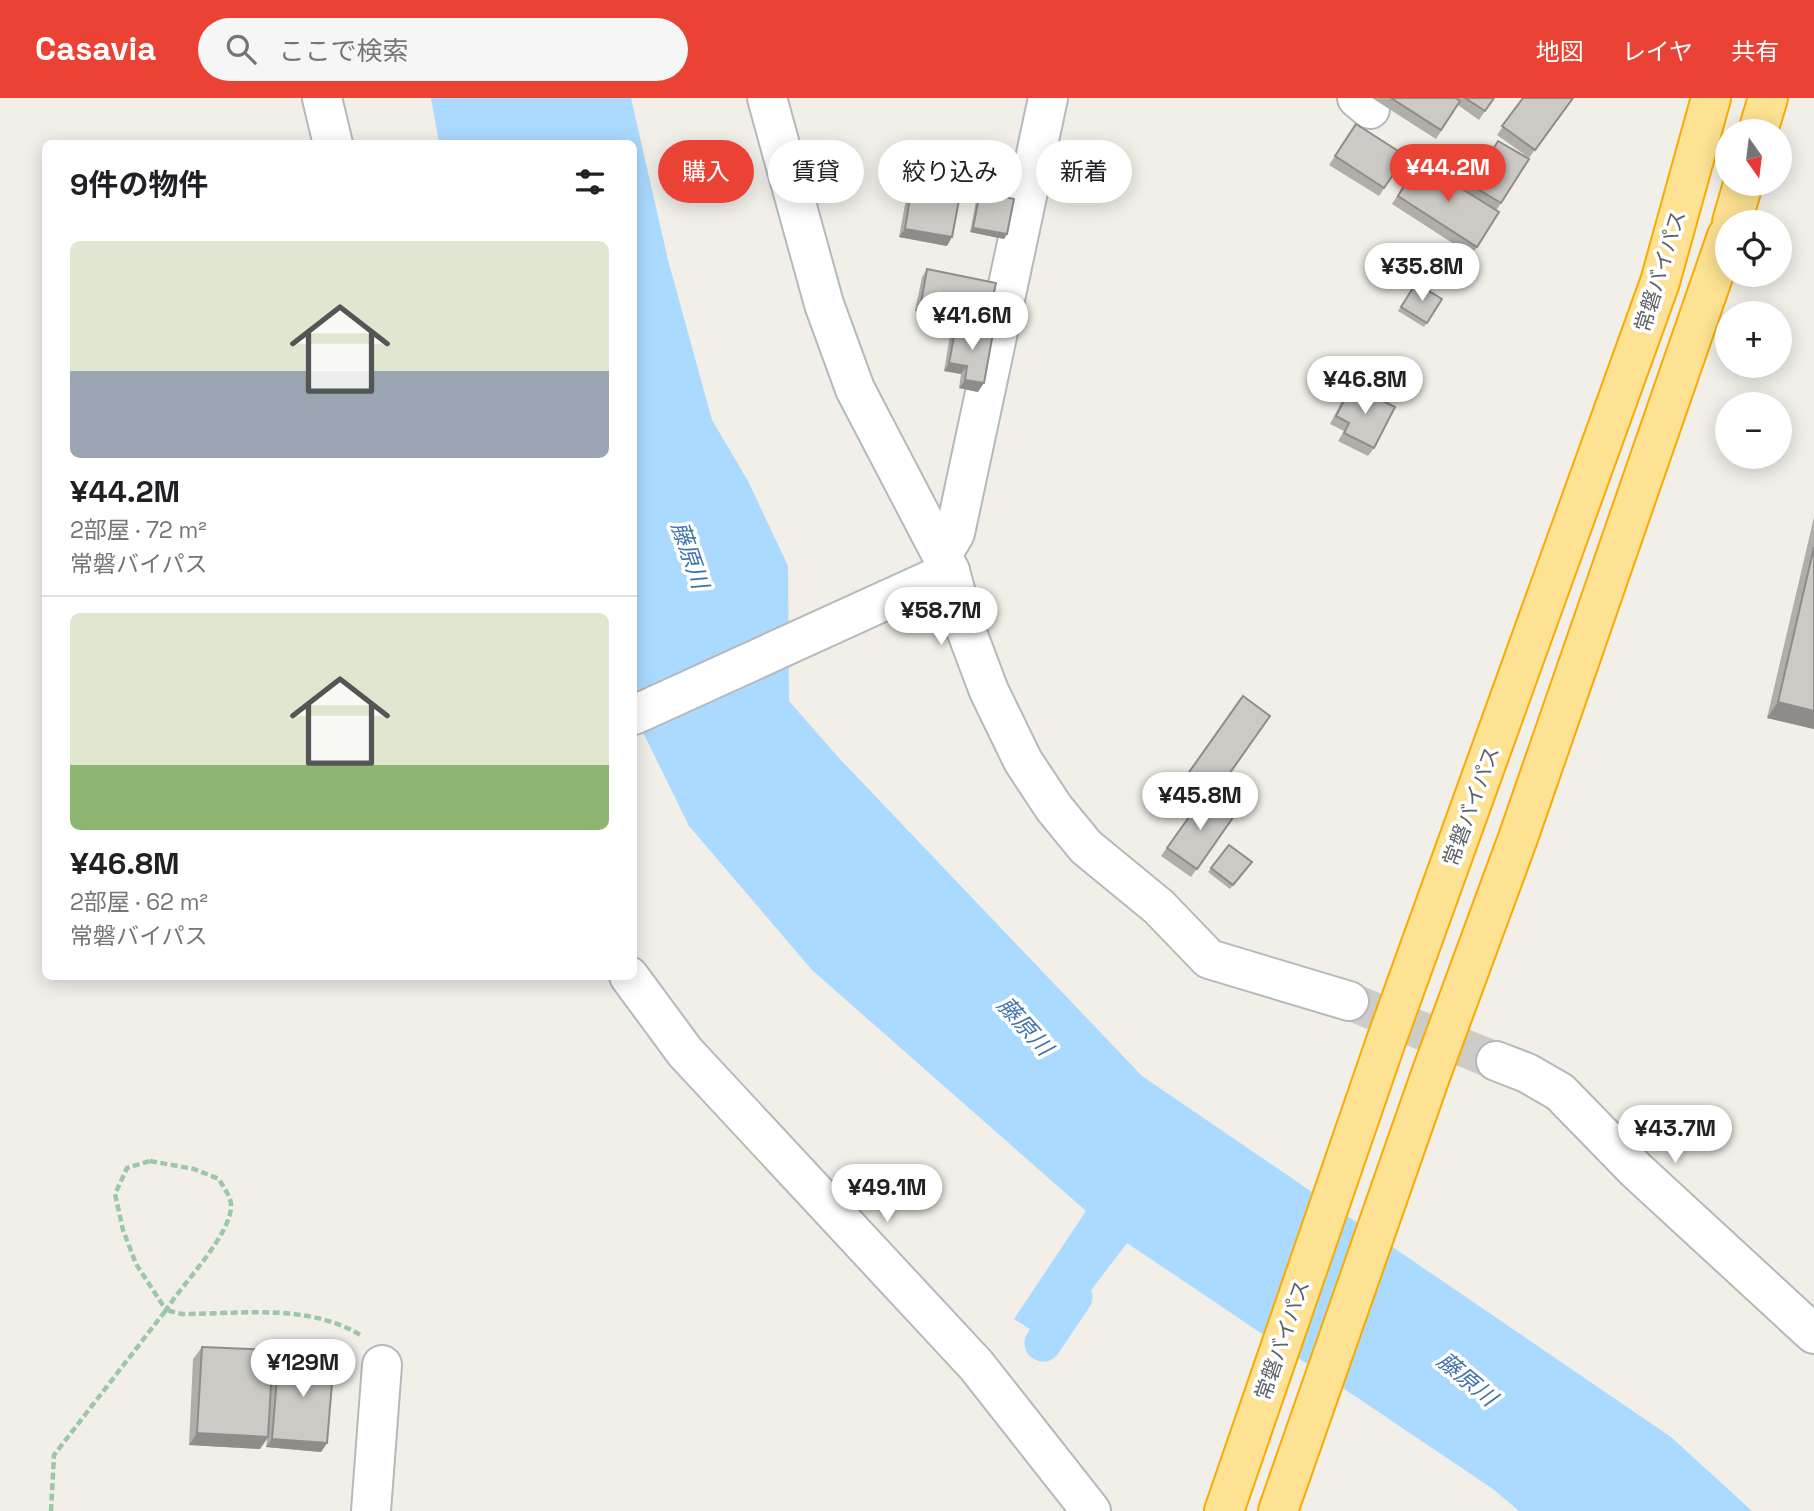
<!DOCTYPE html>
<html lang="ja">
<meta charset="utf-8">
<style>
body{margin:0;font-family:"Space Grotesk","Noto Sans JP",sans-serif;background:#f6f6f6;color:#202124;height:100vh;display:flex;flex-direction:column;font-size:26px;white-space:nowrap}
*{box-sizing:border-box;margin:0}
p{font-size:23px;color:#757577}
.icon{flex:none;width:38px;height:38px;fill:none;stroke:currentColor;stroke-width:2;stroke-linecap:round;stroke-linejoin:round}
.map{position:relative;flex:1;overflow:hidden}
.panel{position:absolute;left:42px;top:42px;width:595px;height:840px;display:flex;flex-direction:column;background:#fff;border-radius:10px;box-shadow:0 4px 18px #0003}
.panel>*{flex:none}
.top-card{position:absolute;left:658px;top:42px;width:665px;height:63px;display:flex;gap:14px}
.needle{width:46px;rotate:166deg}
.fabs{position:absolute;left:1715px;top:21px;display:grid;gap:14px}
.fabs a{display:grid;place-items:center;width:77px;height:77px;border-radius:50%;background:#fff;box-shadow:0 4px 18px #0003;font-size:35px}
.price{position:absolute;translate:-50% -60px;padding:0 16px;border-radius:24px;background:#fff;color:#222;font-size:23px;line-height:46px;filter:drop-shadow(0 2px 4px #0008)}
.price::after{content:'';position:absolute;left:50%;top:42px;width:21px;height:16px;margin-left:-10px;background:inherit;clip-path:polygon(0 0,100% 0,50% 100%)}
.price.selected{background:#ea4335;color:#fff}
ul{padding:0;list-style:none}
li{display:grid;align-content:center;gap:14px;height:371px;padding:0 28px}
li+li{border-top:2px solid #e0e0e0}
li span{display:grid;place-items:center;height:217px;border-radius:10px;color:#555}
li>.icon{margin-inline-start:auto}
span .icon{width:126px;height:126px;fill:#fffc;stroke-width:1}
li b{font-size:30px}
h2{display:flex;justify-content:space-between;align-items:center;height:84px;padding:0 28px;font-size:30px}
.chip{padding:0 24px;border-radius:32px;background:#fff;box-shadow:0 4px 18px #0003;font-size:24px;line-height:63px}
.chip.selected{background:#ea4335;color:#fff}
header{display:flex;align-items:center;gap:42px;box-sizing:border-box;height:98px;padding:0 35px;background:#ea4335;color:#fff}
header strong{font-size:33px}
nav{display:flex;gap:38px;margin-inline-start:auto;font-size:24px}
.search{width:490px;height:63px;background:#f6f6f6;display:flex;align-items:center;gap:18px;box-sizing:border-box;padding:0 24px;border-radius:38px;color:#757577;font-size:26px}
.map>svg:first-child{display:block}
.water{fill:#aadaff}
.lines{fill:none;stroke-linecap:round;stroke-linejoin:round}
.canal{stroke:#aadaff;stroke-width:37}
.minor-tunnel{stroke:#ccccc8;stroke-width:38;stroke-dasharray:38 19;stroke-linecap:butt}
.minor-casing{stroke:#b5b8bc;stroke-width:42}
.highway-casing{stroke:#f9ab00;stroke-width:42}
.path{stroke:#9cc7a9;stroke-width:4.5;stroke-dasharray:7 3.5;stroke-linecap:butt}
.minor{stroke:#fff;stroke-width:38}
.highway{stroke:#fde293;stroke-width:38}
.wall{fill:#afaea9}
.shaded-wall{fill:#8f8d8a}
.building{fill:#cccac5;stroke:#8f8d8a;stroke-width:2}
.labels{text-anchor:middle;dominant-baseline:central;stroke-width:7;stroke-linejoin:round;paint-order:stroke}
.street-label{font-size:21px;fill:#5f6368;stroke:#fff}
.water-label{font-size:23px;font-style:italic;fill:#4174aa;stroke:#fff}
</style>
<header>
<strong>Casavia</strong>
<div class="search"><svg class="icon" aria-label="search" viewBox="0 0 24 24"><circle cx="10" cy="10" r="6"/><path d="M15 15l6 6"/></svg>ここで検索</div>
<nav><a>地図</a><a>レイヤ</a><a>共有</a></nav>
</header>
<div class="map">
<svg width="1814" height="1413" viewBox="0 0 1814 1413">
<rect width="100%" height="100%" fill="#f1efe8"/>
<!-- water -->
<path class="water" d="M431 0H631L668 162 712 322 748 383 788 468 789 603 838 659 1142 978 1671 1339 1752 1413H1519L1493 1391 1127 1145 1051 1245 1014 1221 1086 1113 812 872 689 728 634 616V46L439 45Z"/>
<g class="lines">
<!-- canal -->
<path class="canal" d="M1043 1245 1074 1199"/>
<!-- minor-tunnel -->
<path class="minor-tunnel" d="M1349 903 1496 963"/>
<defs>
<g id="minor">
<path d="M322 0 333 46"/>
<path d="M767 0 824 206 855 291 950 473 966 532 989 593 1023 663 1054 710 1086 749 1159 809 1209 861 1349 903"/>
<path d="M1357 0 1370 11"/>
<path d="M942 457 955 435 1048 0"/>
<path d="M634 617 950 473"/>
<path d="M629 878 685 954 976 1267 1091 1413"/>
<path d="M1496 963 1527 975 1560 994 1636 1072 1814 1236"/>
<path d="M371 1413 382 1267"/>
</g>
<g id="highway">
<path d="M1758 33 1768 0"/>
<path d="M1732 124 1743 86"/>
<path d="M1224 1413 1386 943 1660 184 1711 0"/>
<path d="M1278 1413 1431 976 1518 740 1727 138"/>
</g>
</defs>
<!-- minor casing -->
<use href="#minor" class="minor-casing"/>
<!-- highway casing -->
<use href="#highway" class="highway-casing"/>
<!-- path -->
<g class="path">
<path d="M150 1063 194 1071 219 1081C223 1089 230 1097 231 1106 233 1135 183 1185 166 1212L136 1166 123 1132 115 1096 127 1070Z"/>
<path d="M51 1413 54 1357 166 1212 182 1216C243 1216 309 1205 362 1238"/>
</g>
<!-- minor -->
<use href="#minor" class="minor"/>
<!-- highway -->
<use href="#highway" class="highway"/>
</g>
<!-- wall -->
<g class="wall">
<path d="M1372 0H1494L1479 22 1458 7 1436 41Z"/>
<path d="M1523 0H1573L1529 60 1497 37Z"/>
<path d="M1356 26 1406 58 1379 98 1329 67Z"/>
<path d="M1498 43 1501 105 1496 113 1477 149 1471 157 1392 106 1413 72 1466 94Z"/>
<path d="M912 88 947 148 899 139 907 96Z"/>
<path d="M980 94 1007 136 1004 141 970 134 977 98Z"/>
<path d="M927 171 983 227 915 213 922 179Z"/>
<path d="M1416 185 1442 201 1424 229 1398 213Z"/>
<path d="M956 228 978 294 959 290 961 276 944 273 950 237Z"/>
<path d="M1352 287 1374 350 1368 358 1338 343 1344 333 1330 326 1346 295Z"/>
<path d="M1814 419V631L1767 620Z"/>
<path d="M1243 598 1270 618 1211 702 1234 718 1191 779 1161 758 1202 700 1181 685Z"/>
<path d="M1229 747 1252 764 1230 791 1208 774Z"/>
<path d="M202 1249 271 1293 273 1265 279 1256 327 1345 321 1354 266 1349 267 1341 260 1351 189 1347 193 1261Z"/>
</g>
<!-- shaded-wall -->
<g class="shaded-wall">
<path d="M973 130 1007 136 1004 141 970 134Z"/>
<path d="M905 131 952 139 947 148 899 139Z"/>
<path d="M921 205 989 218 983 227 915 213Z"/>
<path d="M949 265 967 268 961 276 944 273Z"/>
<path d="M965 282 984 285 978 294 959 290Z"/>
<path d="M1778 604 1814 613V631L1767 620Z"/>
<path d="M197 1335 268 1339 260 1351 189 1347Z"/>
<path d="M272 1341 327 1345 321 1354 266 1349Z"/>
</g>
<!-- building -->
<g class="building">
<path d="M1391 0H1455L1460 3 1441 32Z"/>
<path d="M1465 0H1494L1485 13Z"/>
<path d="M1523 0H1573L1535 52 1502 28Z"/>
<path d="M1356 26 1406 58 1384 90 1335 58Z"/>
<path d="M1498 43 1529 61 1501 105 1471 87Z"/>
<path d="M1419 64 1499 114 1477 149 1398 98Z"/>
<path d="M912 88 960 97 952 139 905 131Z"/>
<path d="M980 94 1014 101 1007 136 973 130Z"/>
<path d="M927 171 996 185 989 218 921 205Z"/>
<path d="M1416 185 1442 201 1427 225 1401 209Z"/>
<path d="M956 228 993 235 984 285 965 282 967 268 949 265Z"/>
<path d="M1352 287 1395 309 1374 350 1344 335 1349 325 1336 318Z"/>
<path d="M1814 449V613L1778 604Z"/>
<path d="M1243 598 1270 618 1215 696 1187 677Z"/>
<path d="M1204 698 1234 718 1197 771 1167 750Z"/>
<path d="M1229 747 1252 764 1233 787 1211 770Z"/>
<path d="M202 1249 273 1252 268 1339 197 1335Z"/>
<path d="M279 1256 334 1261 327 1345 272 1341Z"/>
</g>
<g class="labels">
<!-- street labels -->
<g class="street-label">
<text transform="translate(1660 173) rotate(-73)">常磐バイパス</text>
<text transform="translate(1471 708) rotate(-70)">常磐バイパス</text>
<text transform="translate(1282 1242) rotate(-71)">常磐バイパス</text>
</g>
<!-- water labels -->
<g class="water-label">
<text transform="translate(690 457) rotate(71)">藤原川</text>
<text transform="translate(1025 928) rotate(48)">藤原川</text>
<text transform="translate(1467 1281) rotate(40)">藤原川</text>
</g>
</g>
</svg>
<div class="fabs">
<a><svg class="needle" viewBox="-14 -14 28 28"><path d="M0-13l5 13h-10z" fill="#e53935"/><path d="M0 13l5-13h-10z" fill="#757577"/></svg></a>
<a><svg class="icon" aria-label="locate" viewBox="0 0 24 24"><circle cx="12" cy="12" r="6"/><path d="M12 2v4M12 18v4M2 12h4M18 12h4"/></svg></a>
<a>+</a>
<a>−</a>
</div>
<b class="price selected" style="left:1448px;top:106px">¥44.2M</b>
<b class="price" style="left:1422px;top:205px">¥35.8M</b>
<b class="price" style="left:972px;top:254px">¥41.6M</b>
<b class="price" style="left:1365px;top:318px">¥46.8M</b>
<b class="price" style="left:941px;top:549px">¥58.7M</b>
<b class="price" style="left:1200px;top:734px">¥45.8M</b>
<b class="price" style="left:1675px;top:1067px">¥43.7M</b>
<b class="price" style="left:887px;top:1126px">¥49.1M</b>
<b class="price" style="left:303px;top:1301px">¥129M</b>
<div class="top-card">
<a class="chip selected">購入</a>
<a class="chip">賃貸</a>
<a class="chip">絞り込み</a>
<a class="chip">新着</a>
</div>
<section class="panel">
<h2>9件の物件<svg class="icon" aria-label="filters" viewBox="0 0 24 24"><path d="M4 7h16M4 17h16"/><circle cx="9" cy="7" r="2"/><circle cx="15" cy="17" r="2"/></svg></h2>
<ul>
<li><span style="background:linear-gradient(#dfe7d0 60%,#9aa5b1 0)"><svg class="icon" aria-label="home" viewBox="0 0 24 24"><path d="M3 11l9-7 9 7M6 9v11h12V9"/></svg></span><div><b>¥44.2M</b><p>2部屋 · 72 m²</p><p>常磐バイパス</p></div></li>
<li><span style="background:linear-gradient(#dfe7d0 70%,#8fb573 0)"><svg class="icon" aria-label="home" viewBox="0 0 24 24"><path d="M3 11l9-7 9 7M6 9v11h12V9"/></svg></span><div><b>¥46.8M</b><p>2部屋 · 62 m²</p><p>常磐バイパス</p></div></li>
</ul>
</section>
</div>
